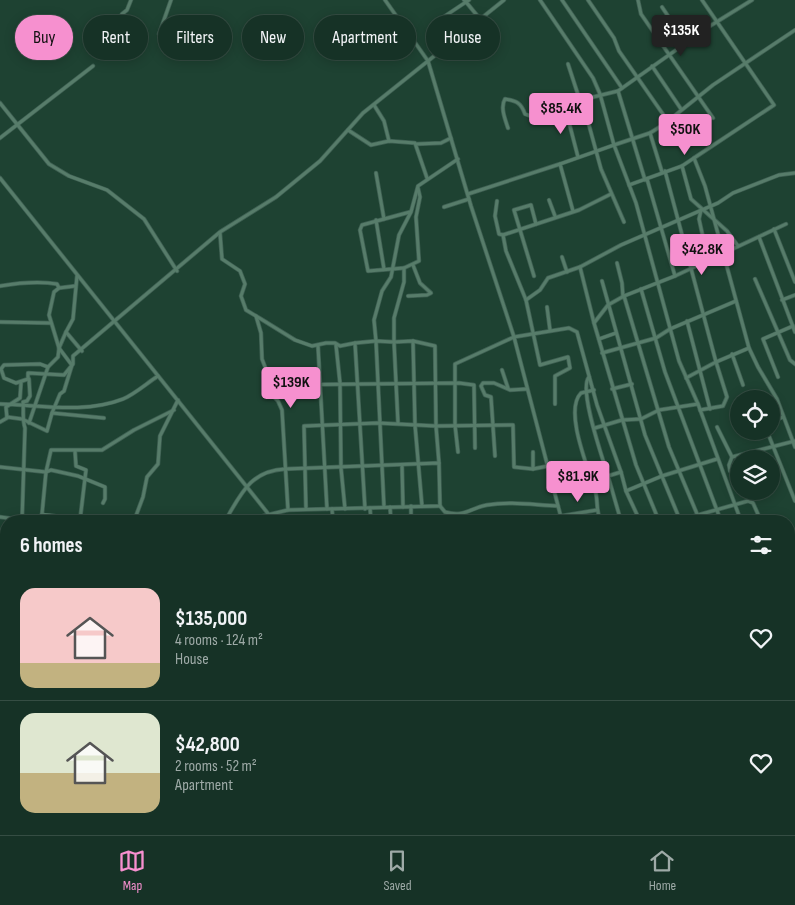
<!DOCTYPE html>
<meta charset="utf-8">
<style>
body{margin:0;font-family:"Sofia Sans Condensed",sans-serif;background:#233e32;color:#f1f3f6;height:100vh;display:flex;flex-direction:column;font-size:19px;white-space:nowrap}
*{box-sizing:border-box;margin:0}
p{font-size:16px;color:#9eaaa7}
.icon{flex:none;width:28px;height:28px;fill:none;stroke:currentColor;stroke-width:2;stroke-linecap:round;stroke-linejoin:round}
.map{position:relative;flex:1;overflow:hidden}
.panel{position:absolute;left:0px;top:515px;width:795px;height:320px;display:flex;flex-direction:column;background:#163226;border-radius:20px 20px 0 0;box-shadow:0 2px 12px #0003,0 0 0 1px #354d43}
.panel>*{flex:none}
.hud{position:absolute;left:15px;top:15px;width:500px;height:45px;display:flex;gap:10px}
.tools{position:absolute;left:730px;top:390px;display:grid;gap:10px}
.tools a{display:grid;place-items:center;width:50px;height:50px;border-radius:50%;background:#163226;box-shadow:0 2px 12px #0003,0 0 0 1px #354d43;font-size:25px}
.price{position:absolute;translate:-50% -42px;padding:0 11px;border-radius:5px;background:#f690cf;color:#111;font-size:16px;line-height:32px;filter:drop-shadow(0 1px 2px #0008)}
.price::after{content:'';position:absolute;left:50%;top:30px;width:15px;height:11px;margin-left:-8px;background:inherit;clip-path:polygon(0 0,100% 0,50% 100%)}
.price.current{background:#222;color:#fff}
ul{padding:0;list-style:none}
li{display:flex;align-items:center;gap:15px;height:125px;padding:0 20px}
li+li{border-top:1px solid #354d43}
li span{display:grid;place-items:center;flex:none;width:140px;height:100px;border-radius:15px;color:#555}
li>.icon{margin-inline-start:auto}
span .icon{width:60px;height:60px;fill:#fffc;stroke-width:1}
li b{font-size:21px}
h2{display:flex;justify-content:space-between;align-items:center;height:60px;padding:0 20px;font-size:21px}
.tag{padding:0 18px;border-radius:22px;background:#163226;box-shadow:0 2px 12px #0003,0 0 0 1px #354d43;font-size:18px;line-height:45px}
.tag.current{background:#f690cf;color:#111}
.dock{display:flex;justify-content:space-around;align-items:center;height:70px;border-top:1px solid #354d43;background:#163226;font-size:14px;color:#9eaaa7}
.dock a{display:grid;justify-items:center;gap:2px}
.dock .current{color:#f690cf}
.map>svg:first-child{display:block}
.green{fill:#6e3e5c}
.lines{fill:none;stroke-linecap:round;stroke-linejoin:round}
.street-casing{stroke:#3f6053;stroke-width:4.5}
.highway-casing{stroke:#3f6053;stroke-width:8}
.street{stroke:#577c6a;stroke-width:3}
.highway{stroke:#928dff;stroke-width:6}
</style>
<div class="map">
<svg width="795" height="835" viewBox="0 0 795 835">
<rect width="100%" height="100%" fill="#1e4232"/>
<!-- green -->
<path class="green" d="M789 657 795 671V756L789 752Z"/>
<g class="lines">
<defs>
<g id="street">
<path d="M131 0 127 10 122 14 135 33"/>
<path d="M385 0 428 61 504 0"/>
<path d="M464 0 466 2 469 0"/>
<path d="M540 0 593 78 600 94 614 145 560 164 573 211"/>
<path d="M562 0 622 88"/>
<path d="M588 0 614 38 619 51 667 120"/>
<path d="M638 0 641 14 713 118"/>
<path d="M702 0 774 105 694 158 705 186 749 348 758 367 777 399 795 447"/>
<path d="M662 7 686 43"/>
<path d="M445 16 466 2 480 19"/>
<path d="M159 34 171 0"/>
<path d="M568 64 584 113 587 118 601 169 624 222"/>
<path d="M652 66 681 109"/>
<path d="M618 91 645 180"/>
<path d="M0 103 49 164 69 176 107 190 144 219 177 271"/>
<path d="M374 105 384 121 389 141"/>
<path d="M565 107 578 157"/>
<path d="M508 128C505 119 500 107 505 99 517 101 521 103 525 114L538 119 581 100 618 91 710 26 752 0"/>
<path d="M348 130 371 145 389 141 415 143 427 178"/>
<path d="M650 133 662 172"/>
<path d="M0 138 93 66"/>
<path d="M417 144 441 143 451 138"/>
<path d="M682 166 691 199 727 231 738 246"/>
<path d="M665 171 716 362 727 397 723 406 700 410"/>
<path d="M376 173 384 219"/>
<path d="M0 178 274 521"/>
<path d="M647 179 675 276"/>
<path d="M629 185 682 166 694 158"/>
<path d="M418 188 420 197 416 217 419 261 404 268V282L394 318V342L413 341 415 425 422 506"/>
<path d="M468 194 560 164"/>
<path d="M549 200 555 216"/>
<path d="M497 201 495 216 499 234 503 235 579 210 611 194"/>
<path d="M444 207 469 199"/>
<path d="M701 210 699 219 708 260"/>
<path d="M376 220 384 269"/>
<path d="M774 229 795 282"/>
<path d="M220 233 222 259 240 271 245 284 241 296 246 310 261 319 295 340 312 346 326 343H335L340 346 355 343"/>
<path d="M503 235 506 251 526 300 540 365 568 357 570 368 555 376V404"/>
<path d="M759 237 795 332"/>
<path d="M562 257 567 272"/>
<path d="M617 263 622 283 623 297"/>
<path d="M580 267 594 323"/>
<path d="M404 268 368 271 360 230 362 225 410 212"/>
<path d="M77 276 73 319 66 332 82 351"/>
<path d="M534 276 514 210 531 205 536 224"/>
<path d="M755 279 790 360 795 364"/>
<path d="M602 281 645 435 680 520 748 501 753 503 761 521"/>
<path d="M0 286C18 283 39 281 57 284L59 288"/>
<path d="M641 289 665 372 721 521"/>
<path d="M408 296 427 295 431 293 420 283 413 265"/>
<path d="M624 296 669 447 700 521"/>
<path d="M526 300 540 290 548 278 580 267 621 245 718 203 733 193 779 175 795 173"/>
<path d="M782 300 795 295"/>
<path d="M547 307 550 330"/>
<path d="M256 316 261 333 262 359 272 385 269 392 278 401 282 410 288 510"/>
<path d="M687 321 710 409"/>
<path d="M0 322 50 323"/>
<path d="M599 339 616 333"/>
<path d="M413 341 435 346 436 426 439 463"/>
<path d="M336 345 340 383 341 468 345 509"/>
<path d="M318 346 327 509"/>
<path d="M602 353 656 338 670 329 736 301"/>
<path d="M732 354 743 385"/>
<path d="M71 364 59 348 49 315 54 292 59 288 75 286"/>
<path d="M48 367 40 364 4 365 1 369 4 378 16 383 28 379V373L64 375 73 364V356L220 232 276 197 320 161 363 113 428 61 471 206 514 337 562 521"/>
<path d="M502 370 508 388"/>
<path d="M589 377C578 389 603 459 608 476L621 472 626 491 640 521"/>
<path d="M778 377 763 339 793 326"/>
<path d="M686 378 716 362 749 348"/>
<path d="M272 385 459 383 474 385 475 448"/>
<path d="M612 389 632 384"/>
<path d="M594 390 581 393C563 411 590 472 596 494 598 504 596 512 601 521"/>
<path d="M0 404C40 405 85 414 123 399 135 394 147 383 158 376"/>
<path d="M52 413 60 394 64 391 72 365"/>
<path d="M7 417 22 419 47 431 52 413 104 418"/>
<path d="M0 422 7 418 6 407 20 398 21 383"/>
<path d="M771 422 783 417"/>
<path d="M29 423 48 367 58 357 59 348 66 332"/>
<path d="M717 427 732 457"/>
<path d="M595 428 622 420 641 419 659 410 698 404"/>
<path d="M767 431 795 501"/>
<path d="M75 451 76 466 86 470 80 520"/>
<path d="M458 452 455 425V364L514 337 569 328 577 332 597 405 621 472"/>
<path d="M495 456 491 397 485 395 481 386 483 383H494L510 390 527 389"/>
<path d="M571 464 574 478 591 480"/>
<path d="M402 465 403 507"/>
<path d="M0 467 46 472 51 470 78 476 105 487V499L103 503"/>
<path d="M533 469V452"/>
<path d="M730 471 729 465 732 457 795 441"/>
<path d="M608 476 621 521"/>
<path d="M551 478 574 476"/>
<path d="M626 491 662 476 717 459"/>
<path d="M411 506V521"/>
<path d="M440 506 445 512C464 518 470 508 487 505 510 501 534 505 558 506"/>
<path d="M384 507 376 341 394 342 398 423"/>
<path d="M390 507 391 521"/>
<path d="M370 508 371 521"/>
<path d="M306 509 304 426 378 423 436 426 513 425 514 467 533 469 548 466"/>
<path d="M332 509 333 521"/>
<path d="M365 509 355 343 376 341 374 320 382 291 391 277 399 235 411 212 418 186 458 159"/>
<path d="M561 516 597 510"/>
<path d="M0 517 30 521"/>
<path d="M22 521 25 428C22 419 24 412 23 402L27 401 30 396 29 379"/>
<path d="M38 521 42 514V521"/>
<path d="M85 521 42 514 46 472 51 450H102L134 430 174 410"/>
<path d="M134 521 143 497 147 477 158 464 160 436 178 400"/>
<path d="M225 521C241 494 250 471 285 469L439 463 440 506 288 510 263 516 261 521"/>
<path d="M659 521 636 465 594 323 608 305 624 296 675 276 786 224"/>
<path d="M741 521 698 404 679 361 636 203 614 145 650 133 663 125 713 85 795 30"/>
<path d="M0 591 6 575"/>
<path d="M789 617 795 633"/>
<path d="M0 654 5 638"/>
<path d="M0 690 4 692"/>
<path d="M0 717 6 724"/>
<path d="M789 744 795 743"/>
<path d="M789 783 795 782"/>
<path d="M789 821 795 803"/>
<path d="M88 829 100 835"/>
<path d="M165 829V835"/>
<path d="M202 829 206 830 210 835"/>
<path d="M293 829V835"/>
<path d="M365 829V835"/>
<path d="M406 829 407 835"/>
<path d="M563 829 565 835"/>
<path d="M684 829 685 835"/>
<path d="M786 829V835"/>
<path d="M23 835 25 829"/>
<path d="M135 835 136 829"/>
<path d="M243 835 276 829"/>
<path d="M338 835 387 829"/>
</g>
<g id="highway">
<path d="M789 548 795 546"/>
<path d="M0 572 6 573"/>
</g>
</defs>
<!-- street casing -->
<use href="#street" class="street-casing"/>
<!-- highway casing -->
<use href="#highway" class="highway-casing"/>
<!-- street -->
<use href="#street" class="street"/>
<!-- highway -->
<use href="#highway" class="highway"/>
</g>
</svg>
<div class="tools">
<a><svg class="icon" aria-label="locate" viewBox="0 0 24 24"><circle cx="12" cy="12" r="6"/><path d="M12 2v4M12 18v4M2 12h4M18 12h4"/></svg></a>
<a><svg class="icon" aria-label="layers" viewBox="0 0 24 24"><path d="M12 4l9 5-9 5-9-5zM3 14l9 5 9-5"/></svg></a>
</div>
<b class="price current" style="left:681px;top:57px">$135K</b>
<b class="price" style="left:561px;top:135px">$85.4K</b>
<b class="price" style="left:685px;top:156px">$50K</b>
<b class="price" style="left:702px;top:276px">$42.8K</b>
<b class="price" style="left:291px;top:409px">$139K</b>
<b class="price" style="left:578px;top:503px">$81.9K</b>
<div class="hud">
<a class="tag current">Buy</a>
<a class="tag">Rent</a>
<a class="tag">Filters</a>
<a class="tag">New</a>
<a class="tag">Apartment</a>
<a class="tag">House</a>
</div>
<section class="panel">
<h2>6 homes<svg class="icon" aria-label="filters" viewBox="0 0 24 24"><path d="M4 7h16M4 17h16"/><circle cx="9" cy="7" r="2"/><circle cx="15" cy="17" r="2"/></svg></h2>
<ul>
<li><span style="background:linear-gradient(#f6c9c9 75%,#c2b280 0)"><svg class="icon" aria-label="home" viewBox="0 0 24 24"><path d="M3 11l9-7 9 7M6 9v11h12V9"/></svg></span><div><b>$135,000</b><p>4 rooms · 124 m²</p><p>House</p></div><svg class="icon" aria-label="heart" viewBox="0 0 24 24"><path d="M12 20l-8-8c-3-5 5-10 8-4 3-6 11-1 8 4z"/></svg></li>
<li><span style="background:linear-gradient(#dfe7d0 60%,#c2b280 0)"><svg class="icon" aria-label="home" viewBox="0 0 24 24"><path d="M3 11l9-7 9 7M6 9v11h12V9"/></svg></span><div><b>$42,800</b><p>2 rooms · 52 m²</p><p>Apartment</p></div><svg class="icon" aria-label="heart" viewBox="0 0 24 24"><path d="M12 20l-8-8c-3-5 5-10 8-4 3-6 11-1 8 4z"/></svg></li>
</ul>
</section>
</div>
<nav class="dock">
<a class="current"><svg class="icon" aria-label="map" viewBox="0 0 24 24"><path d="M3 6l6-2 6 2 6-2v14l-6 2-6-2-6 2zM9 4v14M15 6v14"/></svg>Map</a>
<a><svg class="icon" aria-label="saved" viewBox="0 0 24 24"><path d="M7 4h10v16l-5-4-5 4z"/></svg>Saved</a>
<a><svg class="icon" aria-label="home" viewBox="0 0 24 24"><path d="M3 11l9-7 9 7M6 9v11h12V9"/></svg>Home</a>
</nav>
